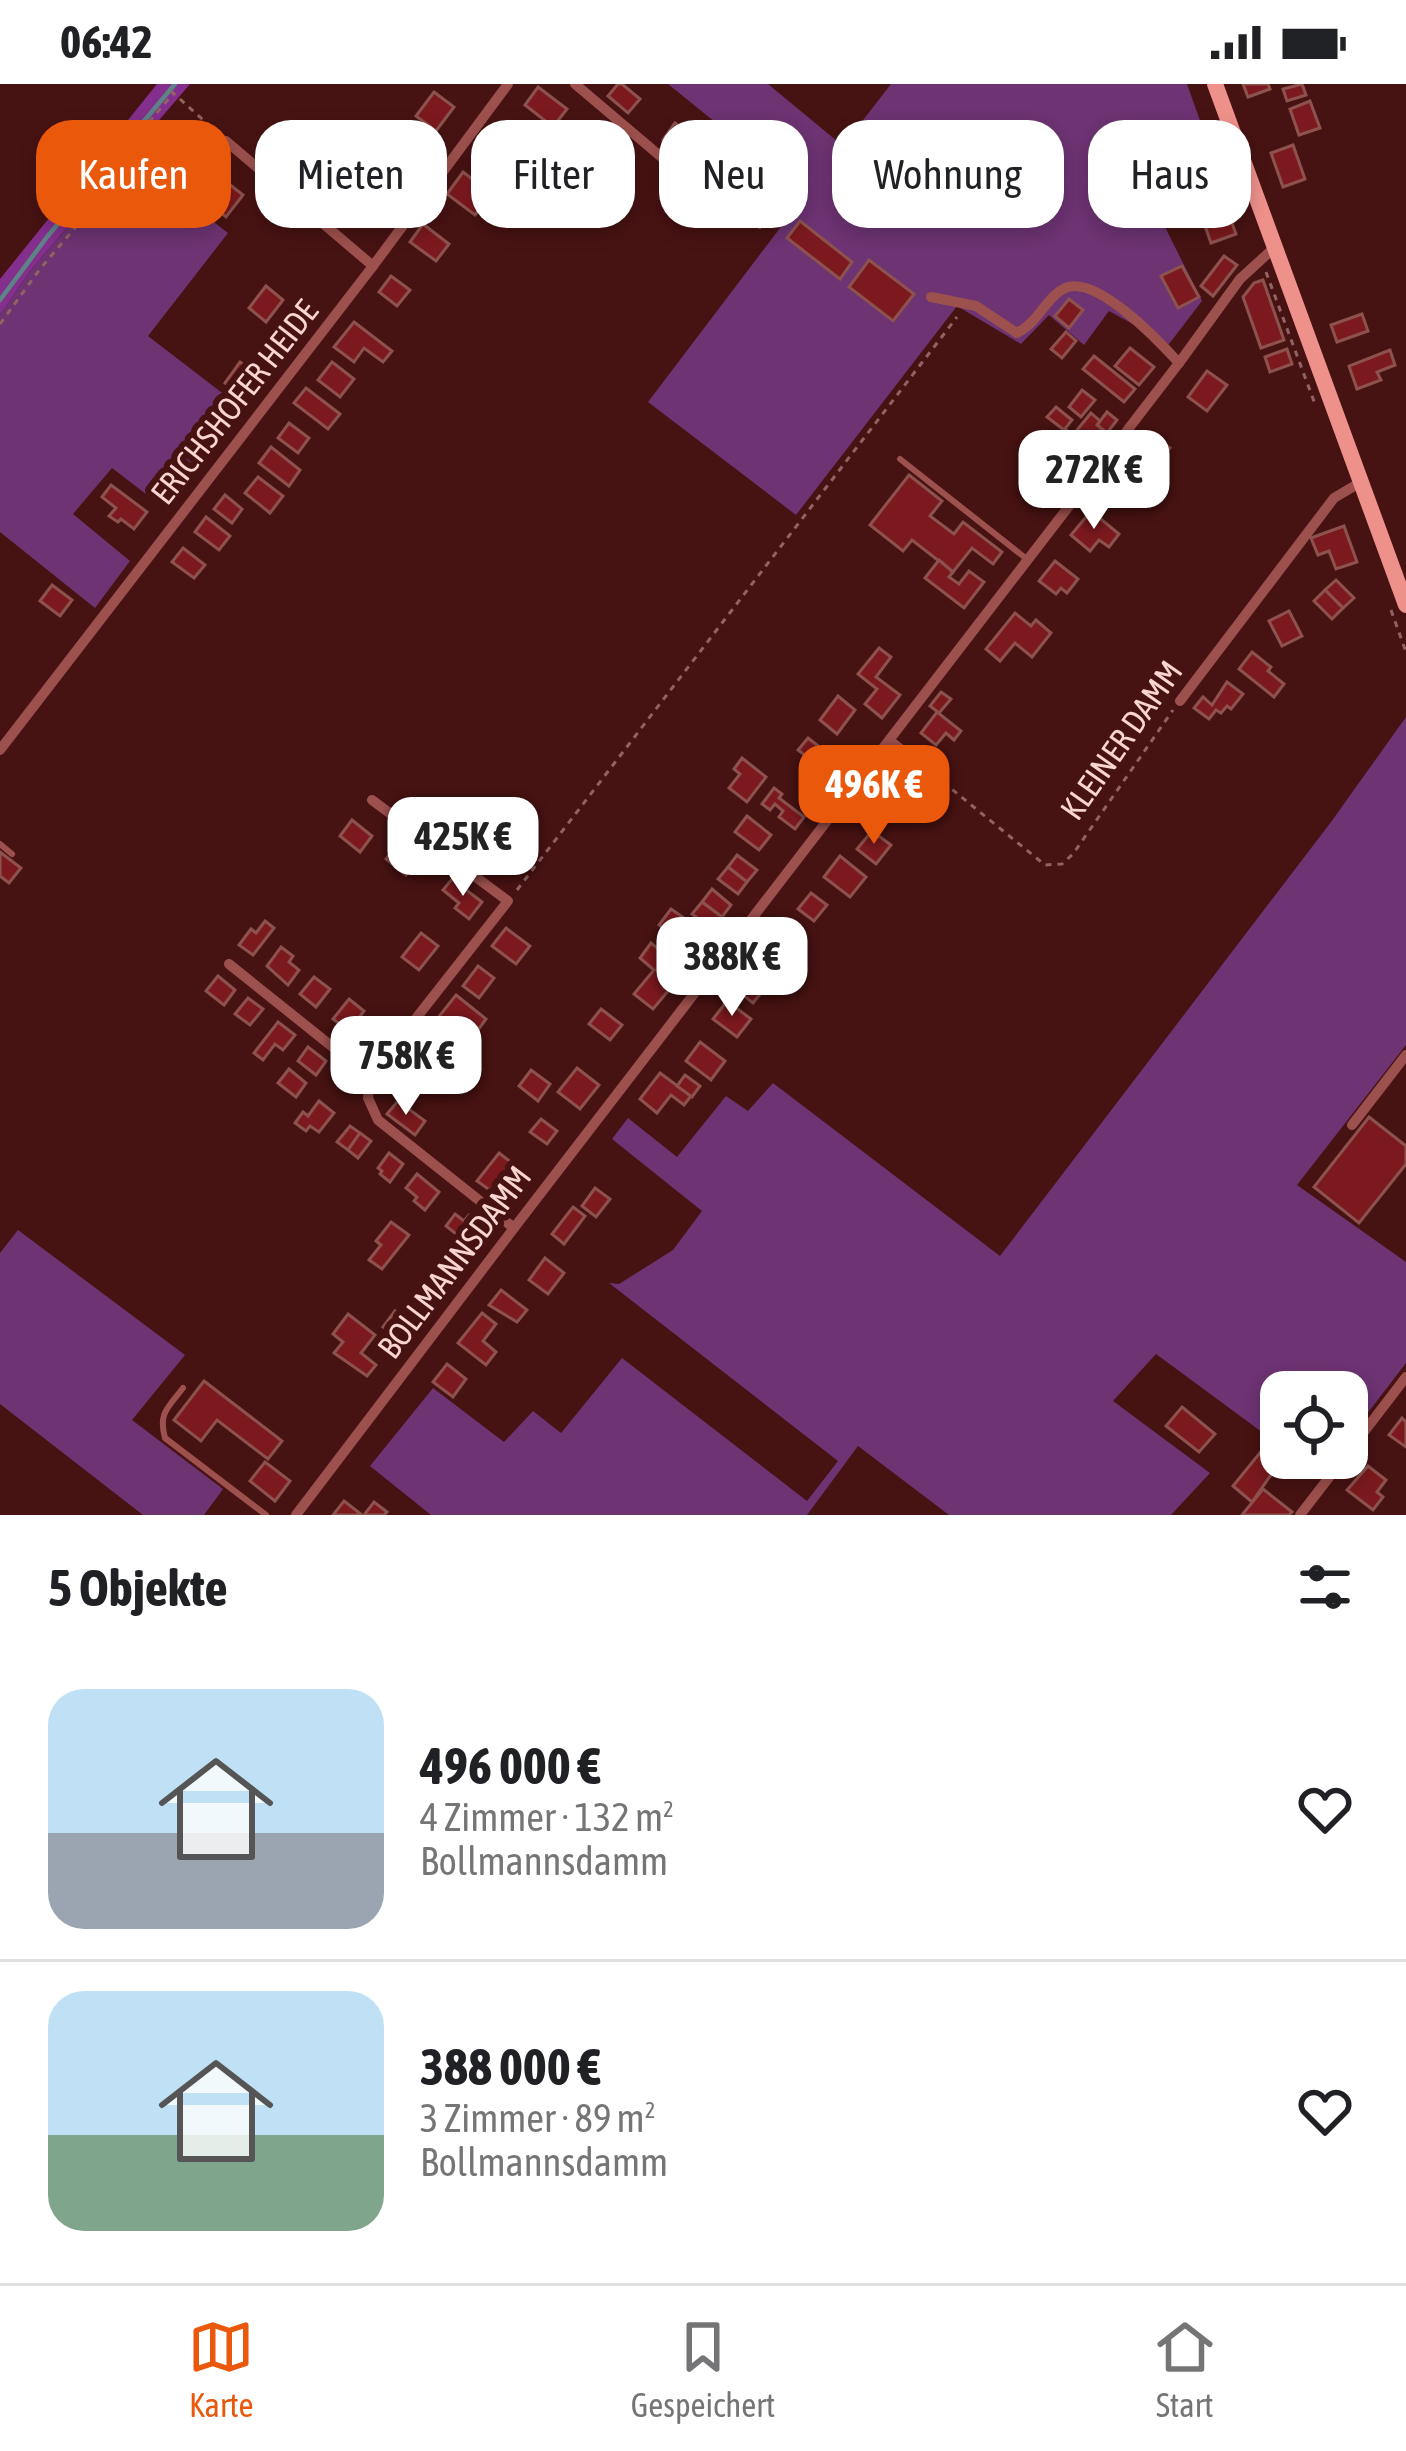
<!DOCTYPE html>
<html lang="de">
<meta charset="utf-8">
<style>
body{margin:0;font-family:"Asap Condensed",sans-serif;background:#f2f2f2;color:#202124;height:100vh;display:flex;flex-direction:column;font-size:45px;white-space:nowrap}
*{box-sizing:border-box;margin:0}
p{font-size:39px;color:#757577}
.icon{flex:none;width:66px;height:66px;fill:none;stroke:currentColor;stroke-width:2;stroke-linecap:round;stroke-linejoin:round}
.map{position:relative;height:1431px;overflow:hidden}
.details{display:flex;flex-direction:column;background:#fff;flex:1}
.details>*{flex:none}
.banner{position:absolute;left:36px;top:36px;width:1335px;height:108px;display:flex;gap:24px}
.buttons{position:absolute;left:1260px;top:1287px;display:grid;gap:24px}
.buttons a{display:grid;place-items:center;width:108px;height:108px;border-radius:24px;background:#fff;box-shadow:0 6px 18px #0003;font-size:60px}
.price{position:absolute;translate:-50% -102px;padding:0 27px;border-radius:24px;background:#fff;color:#222;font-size:39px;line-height:78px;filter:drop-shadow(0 3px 6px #0008)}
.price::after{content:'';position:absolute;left:50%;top:72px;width:36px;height:27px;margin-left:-18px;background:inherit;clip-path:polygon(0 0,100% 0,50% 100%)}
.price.on{background:#ea580c;color:#fff}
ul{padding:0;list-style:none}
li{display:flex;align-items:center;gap:36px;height:300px;padding:0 48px}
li+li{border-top:3px solid #e0e0e0}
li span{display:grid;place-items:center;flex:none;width:336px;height:240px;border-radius:36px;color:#555}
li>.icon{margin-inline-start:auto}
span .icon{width:144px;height:144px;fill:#fffc;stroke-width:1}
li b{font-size:51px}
h2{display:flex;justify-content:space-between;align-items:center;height:144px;padding:0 48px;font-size:51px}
.pill{padding:0 42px;border-radius:36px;background:#fff;box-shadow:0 6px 18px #0003;font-size:42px;line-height:108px}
.pill.on{background:#ea580c;color:#fff}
.status{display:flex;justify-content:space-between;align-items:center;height:84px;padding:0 60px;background:#fff;direction:ltr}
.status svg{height:33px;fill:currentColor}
.tab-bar{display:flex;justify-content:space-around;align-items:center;height:168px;border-top:3px solid #e0e0e0;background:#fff;font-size:33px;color:#757577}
.tab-bar a{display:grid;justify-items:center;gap:6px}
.tab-bar .on{color:#ea580c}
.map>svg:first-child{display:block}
.green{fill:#6d3373}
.forest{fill:#842f8d}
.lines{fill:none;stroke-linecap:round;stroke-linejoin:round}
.stream{stroke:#5e8386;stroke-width:4.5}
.building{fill:#7b191e;stroke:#8d524e;stroke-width:3}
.path{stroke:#916362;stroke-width:3;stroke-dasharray:6 6;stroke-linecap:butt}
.service{stroke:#9d514e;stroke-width:6}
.minor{stroke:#9d514e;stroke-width:10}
.primary{stroke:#ef918b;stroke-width:16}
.labels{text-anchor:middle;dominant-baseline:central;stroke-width:12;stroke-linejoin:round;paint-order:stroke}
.street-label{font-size:33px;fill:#f9d5d2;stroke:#471212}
</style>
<div class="status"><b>06:42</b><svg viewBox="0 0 49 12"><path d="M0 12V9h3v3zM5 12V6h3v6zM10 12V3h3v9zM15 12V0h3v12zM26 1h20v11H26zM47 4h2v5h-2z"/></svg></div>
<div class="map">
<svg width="1406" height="1431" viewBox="0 0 1406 1431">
<rect width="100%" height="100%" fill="#471212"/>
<!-- green -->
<g class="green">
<path d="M668 0H768L843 62 891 0H1187L1222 98 1154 121 1202 217 1169 260 1109 227 1084 261 1049 231 1021 260 957 222 796 431 648 318 805 111Z"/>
<path d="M129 72 228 149 148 252 243 325 168 427 112 384 73 430 130 477 95 524 0 448V231L30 187Z"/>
<path d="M1406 633V961L1297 1101 1406 1178V1279L1347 1356V1308H1281V1362L1156 1270 1113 1317 1210 1389 1171 1431H949L858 1362 807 1431H431L370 1382 433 1304 504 1358 533 1327 561 1349 622 1274 807 1417 838 1377 609 1199 619 1200 673 1166 702 1127 612 1055 628 1034 677 1073 726 1012 748 1027 773 999 1000 1172 1331 738Z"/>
<path d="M18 1146 185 1271 132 1336 223 1405 204 1431H143L0 1320V1169Z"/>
</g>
<!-- forest -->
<path class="forest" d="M157 0H190L30 187 0 231V195Z"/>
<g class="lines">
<!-- stream -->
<path class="stream" d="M0 216 47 153 175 0"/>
</g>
<!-- building -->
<g class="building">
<path d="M618 0H622L640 15 628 29 608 12Z"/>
<path d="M1243 0H1268L1270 5 1248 13Z"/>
<path d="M1302 0 1306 11 1287 17 1283 5Z"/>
<path d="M538 3 567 25 553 43 525 21Z"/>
<path d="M434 8 454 23 436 47 416 32Z"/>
<path d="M1310 17 1320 44 1299 51 1290 25Z"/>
<path d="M675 39 693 53 680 69 663 56Z"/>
<path d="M1293 61 1305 95 1283 103 1271 69Z"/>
<path d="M386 67 405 82 390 101 371 85Z"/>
<path d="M731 82 752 99 737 116 717 99Z"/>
<path d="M463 88 492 110 475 131 447 110Z"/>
<path d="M219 92 243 111 226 133 202 114Z"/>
<path d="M346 98 376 121 363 138 346 126 351 120 337 109Z"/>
<path d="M1220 107 1236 150 1211 159 1196 116Z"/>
<path d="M800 137 852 178 840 195 787 154Z"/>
<path d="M423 140 449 160 436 177 410 158Z"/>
<path d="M1224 172 1237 181 1213 212 1201 202Z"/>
<path d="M869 176 914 210 893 237 849 203Z"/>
<path d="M1182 182 1199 213 1178 224 1161 192Z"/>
<path d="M391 192 410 206 397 222 379 208Z"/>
<path d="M1263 196 1284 256 1261 264 1243 213 1254 199Z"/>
<path d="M266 202 283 216 266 238 249 224Z"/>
<path d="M1069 215 1083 226 1069 244 1055 232Z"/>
<path d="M1362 230 1368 247 1337 258 1331 241Z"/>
<path d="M354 238 392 267 383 278 364 264 354 278 334 263Z"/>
<path d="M1066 248 1076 257 1062 274 1051 265Z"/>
<path d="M1130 264 1154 283 1139 301 1115 282Z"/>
<path d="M1287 265 1292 280 1270 288 1265 273Z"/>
<path d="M1390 266 1395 281 1377 288 1381 296 1357 305 1349 282Z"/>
<path d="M1094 272 1135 305 1124 318 1083 285Z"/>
<path d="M240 278 256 290 240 311 225 299Z"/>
<path d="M332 278 354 295 340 313 318 296Z"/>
<path d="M1207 287 1227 301 1207 327 1188 313Z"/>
<path d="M306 304 340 330 328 345 294 319Z"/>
<path d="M1082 306 1095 316 1081 333 1069 323Z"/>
<path d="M1056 323 1072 336 1064 346 1047 333Z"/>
<path d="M1107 328 1117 336 1107 349 1097 341Z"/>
<path d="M1091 329 1100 337 1097 341 1103 346 1075 381 1051 362 1065 345 1073 351Z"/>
<path d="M289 339 309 354 298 369 278 354Z"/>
<path d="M1154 352 1170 364 1165 370 1159 365 1146 383 1130 370 1144 353 1150 358Z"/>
<path d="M271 363 300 386 289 402 259 379Z"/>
<path d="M1118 385 1138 400 1125 417 1106 402Z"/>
<path d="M909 391 942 417 930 432 954 450 963 438 1002 468 993 480 972 464 953 488 912 456 903 467 870 441Z"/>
<path d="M258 393 283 412 270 429 245 409Z"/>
<path d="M111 401 147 428 134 445 121 435 118 438 109 432 116 424 102 413Z"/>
<path d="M225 411 242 425 232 439 214 425Z"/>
<path d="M1091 427 1119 450 1109 463 1099 456 1090 467 1071 451Z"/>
<path d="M206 433 230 452 219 466 195 448Z"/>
<path d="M1344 442 1357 478 1336 485 1329 467 1318 471 1311 454Z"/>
<path d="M183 464 205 481 194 494 172 478Z"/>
<path d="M939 476 953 488 949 493 959 500 969 487 984 498 964 524 925 494Z"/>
<path d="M1055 477 1078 495 1067 509 1061 504 1056 510 1039 497Z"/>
<path d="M1336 496 1354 514 1343 524 1325 506Z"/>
<path d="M52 501 72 516 60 532 40 517Z"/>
<path d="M1325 506 1343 524 1332 535 1314 517Z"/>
<path d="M1289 527 1302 552 1282 562 1269 537Z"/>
<path d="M1015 529 1031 542 1036 536 1051 549 1032 573 1015 559 1000 577 986 565Z"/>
<path d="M879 564 891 573 876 593 900 611 882 634 865 620 877 605 858 590Z"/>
<path d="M1252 568 1271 583 1268 587 1284 600 1274 613 1239 585Z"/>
<path d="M1227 598 1243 610 1231 625 1227 622 1221 629 1216 626 1209 635 1194 624 1203 613 1212 621Z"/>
<path d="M941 608 951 615 939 629 930 622Z"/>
<path d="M838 612 855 626 837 650 820 636Z"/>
<path d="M937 628 961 647 954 656 946 649 936 661 921 649Z"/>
<path d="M808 654 845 683 819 716 802 704 819 682 798 666Z"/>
<path d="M742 674 766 693 747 718 729 704 740 690 734 685Z"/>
<path d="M900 680 915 691 898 713 883 702Z"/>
<path d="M879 699 894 710 877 732 862 721Z"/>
<path d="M774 704 782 710 779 714 804 733 795 745 779 733 783 727 775 720 770 726 762 720Z"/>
<path d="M747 732 771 751 759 766 735 748Z"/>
<path d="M352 736 372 752 360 768 340 752Z"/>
<path d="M872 747 891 761 876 780 857 765Z"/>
<path d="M397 760 418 776 406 791 386 775Z"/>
<path d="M0 768 21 784 9 799 0 792Z"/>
<path d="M737 771 757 786 747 798 728 783Z"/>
<path d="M840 772 866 793 850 813 824 793Z"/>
<path d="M728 783 747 798 738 810 718 795Z"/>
<path d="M452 795 482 818 469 835 455 824 459 819 443 806Z"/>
<path d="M712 805 731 821 722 833 702 818Z"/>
<path d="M811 809 827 821 814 837 798 825Z"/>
<path d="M702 818 722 833 712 845 692 830Z"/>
<path d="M671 825 687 836 675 852 659 841Z"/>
<path d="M265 837 274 844 253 871 239 861 251 845 256 849Z"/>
<path d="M506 844 530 862 516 880 492 862Z"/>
<path d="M421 849 438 862 419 886 402 873Z"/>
<path d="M651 859 685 887 653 925 634 910 654 886 640 874Z"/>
<path d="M781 860 803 878 790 894 768 877Z"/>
<path d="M281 863 293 872 289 878 299 886 288 901 267 882Z"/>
<path d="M478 882 494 894 479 914 463 902Z"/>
<path d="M749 884 769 899 753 919 734 904Z"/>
<path d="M218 892 235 906 224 921 206 907Z"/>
<path d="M314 893 330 905 316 923 300 910Z"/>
<path d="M456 911 486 935 475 950 460 938 453 948 437 935Z"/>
<path d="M248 914 263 925 250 941 235 930Z"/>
<path d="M349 915 364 927 349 947 333 935Z"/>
<path d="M727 917 751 935 737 953 713 935Z"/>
<path d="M601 925 622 941 610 956 589 940Z"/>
<path d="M278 938 295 951 283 966 275 960 263 976 254 969Z"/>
<path d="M424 953 443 968 429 985 411 970Z"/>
<path d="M700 958 725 977 711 996 686 977Z"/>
<path d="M308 963 326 977 316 991 298 977Z"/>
<path d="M577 984 599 1001 580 1025 558 1008Z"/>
<path d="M289 985 306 999 296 1013 278 999Z"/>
<path d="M531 986 550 1000 538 1017 519 1002Z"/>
<path d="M660 989 691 1012 684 1021 671 1011 657 1029 640 1015Z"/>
<path d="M685 991 700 1002 692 1013 677 1002Z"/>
<path d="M319 1017 334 1029 319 1048 310 1042 306 1047 295 1039 303 1028 308 1032Z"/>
<path d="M398 1017 425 1037 415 1051 387 1030Z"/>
<path d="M1369 1033 1406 1062V1080L1359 1139 1314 1103Z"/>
<path d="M541 1035 557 1047 547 1060 530 1048Z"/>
<path d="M350 1042 360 1049 348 1066 337 1058Z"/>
<path d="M360 1049 371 1057 358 1074 348 1066Z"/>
<path d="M389 1069 403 1080 390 1098 380 1090 382 1087 378 1084Z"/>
<path d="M499 1069 512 1079 491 1107 477 1097Z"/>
<path d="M417 1090 439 1108 425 1126 414 1117 417 1113 406 1104Z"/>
<path d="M595 1104 610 1115 596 1133 582 1122Z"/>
<path d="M573 1123 585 1132 564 1160 552 1150Z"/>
<path d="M455 1130 464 1137 469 1131 484 1143 470 1161 446 1142Z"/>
<path d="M391 1138 409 1151 382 1185 369 1176 381 1161 376 1157Z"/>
<path d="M545 1174 564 1189 548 1210 529 1196Z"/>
<path d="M421 1204 437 1217 404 1259 383 1243 395 1227 400 1231Z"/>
<path d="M501 1206 527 1226 517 1238 489 1221Z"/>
<path d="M482 1229 496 1240 483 1257 496 1268 486 1281 458 1259Z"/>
<path d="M348 1230 375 1251 361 1269 376 1281 367 1292 334 1269 343 1258 333 1250Z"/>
<path d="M447 1280 466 1295 453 1313 433 1298Z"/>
<path d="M204 1297 282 1357 268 1375 217 1336 201 1357 174 1336Z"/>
<path d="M1182 1323 1215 1350 1199 1368 1166 1342Z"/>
<path d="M1402 1334 1406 1338V1363L1389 1351Z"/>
<path d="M1263 1365 1280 1378 1252 1418 1233 1402Z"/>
<path d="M265 1378 290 1397 275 1417 250 1397Z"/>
<path d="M1368 1382 1386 1396 1377 1408 1383 1413 1373 1426 1347 1406Z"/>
<path d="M1263 1405 1292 1428 1289 1431H1242Z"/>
<path d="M344 1417 362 1431H333Z"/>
<path d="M374 1418 387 1428 384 1431H364Z"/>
</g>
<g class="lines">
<!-- path -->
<g class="path">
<path d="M171 7 219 50"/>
<path d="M717 118 739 134 761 144"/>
<path d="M1266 188 1315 320"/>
<path d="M0 240 40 185 102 112 124 67 173 10"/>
<path d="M1391 526 1406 568"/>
<path d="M943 698 1045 781 1062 780 1073 770 1173 626"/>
<path d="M517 806 957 233"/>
</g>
<!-- service -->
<g class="service">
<path d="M900 375 1028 476"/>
<path d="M0 760 12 770"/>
<path d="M183 1304C168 1324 158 1329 165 1354L266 1431"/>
</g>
<!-- minor -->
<g class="minor">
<path d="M575 0 705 110"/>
<path d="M226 57 373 182"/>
<path d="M931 213 976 222 1017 249C1039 238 1046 213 1065 204 1096 190 1159 257 1179 279"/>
<path d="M1180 617 1334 414 1361 398"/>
<path d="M890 657 932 689"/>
<path d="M0 666 373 182 508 0"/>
<path d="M229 880 370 993 368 1014 378 1036 514 1144"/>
<path d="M370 993 508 817 372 716"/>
<path d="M1352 1041 1406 971"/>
<path d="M1347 1370 1406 1293"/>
<path d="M296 1431 514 1144 1179 279 1240 195 1275 163"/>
<path d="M1300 1431 1344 1374"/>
</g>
<!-- primary -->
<path class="primary" d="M1215 0 1406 521"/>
</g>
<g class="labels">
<!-- street labels -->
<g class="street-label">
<text transform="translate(234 318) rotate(-52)">ERICHSHOFER HEIDE</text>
<text transform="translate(1121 656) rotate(-55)">KLEINER DAMM</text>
<text transform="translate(454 1178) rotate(-53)">BOLLMANNSDAMM</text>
</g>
</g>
</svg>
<div class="buttons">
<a><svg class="icon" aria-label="locate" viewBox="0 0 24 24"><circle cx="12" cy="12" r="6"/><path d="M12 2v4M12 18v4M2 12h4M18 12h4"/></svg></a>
</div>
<b class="price" style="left:1094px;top:448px">272K €</b>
<b class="price on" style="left:874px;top:763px">496K €</b>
<b class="price" style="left:463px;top:815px">425K €</b>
<b class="price" style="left:732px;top:935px">388K €</b>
<b class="price" style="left:406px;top:1034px">758K €</b>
<div class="banner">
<a class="pill on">Kaufen</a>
<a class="pill">Mieten</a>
<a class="pill">Filter</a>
<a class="pill">Neu</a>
<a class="pill">Wohnung</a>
<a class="pill">Haus</a>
</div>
</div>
<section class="details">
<h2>5 Objekte<svg class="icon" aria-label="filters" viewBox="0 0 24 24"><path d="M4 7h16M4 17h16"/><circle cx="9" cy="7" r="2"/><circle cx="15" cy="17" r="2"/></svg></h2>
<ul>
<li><span style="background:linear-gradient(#bfe0f5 60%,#9aa5b1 0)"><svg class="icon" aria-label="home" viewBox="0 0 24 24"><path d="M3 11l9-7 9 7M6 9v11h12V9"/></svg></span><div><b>496 000 €</b><p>4 Zimmer · 132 m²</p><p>Bollmannsdamm</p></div><svg class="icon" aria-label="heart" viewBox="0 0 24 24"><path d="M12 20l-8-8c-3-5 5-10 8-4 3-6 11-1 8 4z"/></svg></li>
<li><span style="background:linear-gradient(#bfe0f5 60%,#7fa58c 0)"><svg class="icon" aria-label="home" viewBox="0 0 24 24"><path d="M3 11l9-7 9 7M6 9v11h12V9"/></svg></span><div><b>388 000 €</b><p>3 Zimmer · 89 m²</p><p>Bollmannsdamm</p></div><svg class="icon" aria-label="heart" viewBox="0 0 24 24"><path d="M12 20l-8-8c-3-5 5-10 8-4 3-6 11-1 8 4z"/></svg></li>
</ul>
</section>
<nav class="tab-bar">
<a class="on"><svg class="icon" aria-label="map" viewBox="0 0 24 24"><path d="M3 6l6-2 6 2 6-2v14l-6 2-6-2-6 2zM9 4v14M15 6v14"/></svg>Karte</a>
<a><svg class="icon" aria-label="saved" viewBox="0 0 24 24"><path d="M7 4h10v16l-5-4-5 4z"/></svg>Gespeichert</a>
<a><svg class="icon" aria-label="home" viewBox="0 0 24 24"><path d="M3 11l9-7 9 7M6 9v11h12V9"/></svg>Start</a>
</nav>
